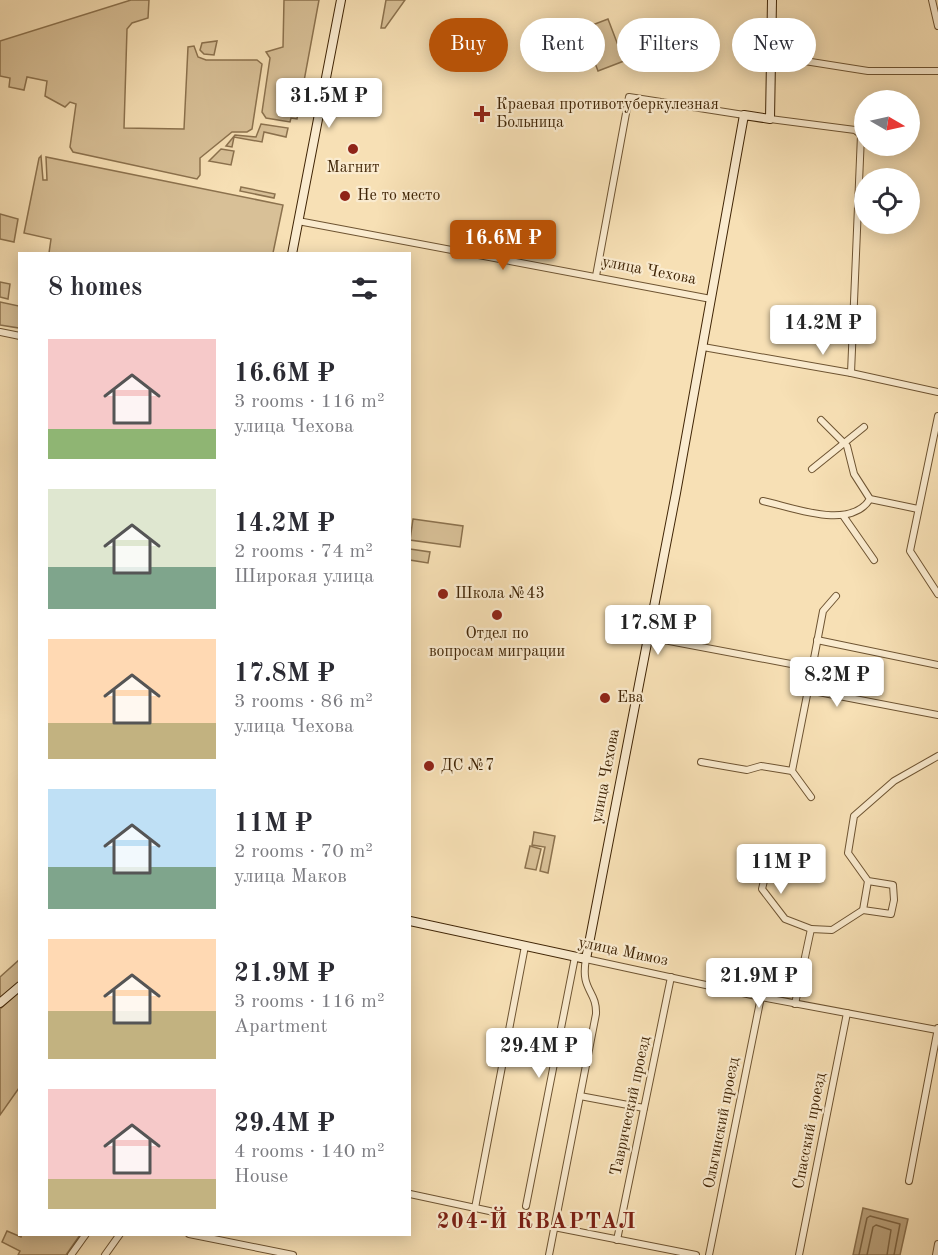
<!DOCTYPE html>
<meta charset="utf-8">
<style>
body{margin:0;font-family:"Old Standard TT",serif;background:#f7f7f7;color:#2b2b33;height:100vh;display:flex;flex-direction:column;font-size:22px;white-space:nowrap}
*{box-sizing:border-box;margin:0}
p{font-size:20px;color:#7c7c81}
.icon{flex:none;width:33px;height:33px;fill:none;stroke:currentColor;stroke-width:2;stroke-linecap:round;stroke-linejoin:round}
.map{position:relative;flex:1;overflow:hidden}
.panel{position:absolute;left:18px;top:252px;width:393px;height:984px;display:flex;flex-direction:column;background:#fff;border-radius:0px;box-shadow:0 3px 15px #0003}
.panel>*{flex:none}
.hud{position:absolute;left:429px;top:18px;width:418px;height:54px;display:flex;gap:12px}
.needle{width:39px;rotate:99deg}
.controls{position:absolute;left:854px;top:90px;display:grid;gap:12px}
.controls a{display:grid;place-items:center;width:66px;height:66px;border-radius:50%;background:#fff;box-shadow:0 3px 15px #0003;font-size:30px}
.price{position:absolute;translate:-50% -51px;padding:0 14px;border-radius:6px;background:#fff;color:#222;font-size:20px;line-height:39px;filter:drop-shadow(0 2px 3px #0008)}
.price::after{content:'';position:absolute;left:50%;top:36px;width:18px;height:14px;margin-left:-9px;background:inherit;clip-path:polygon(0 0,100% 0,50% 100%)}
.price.on{background:#b45309;color:#fff}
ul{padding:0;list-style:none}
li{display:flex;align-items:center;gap:18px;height:150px;padding:0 30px}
li span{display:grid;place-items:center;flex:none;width:168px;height:120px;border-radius:0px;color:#555}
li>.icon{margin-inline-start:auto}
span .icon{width:72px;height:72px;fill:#fffc;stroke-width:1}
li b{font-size:26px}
h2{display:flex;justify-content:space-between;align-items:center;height:72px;padding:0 30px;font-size:26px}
.pill{padding:0 21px;border-radius:27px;background:#fff;box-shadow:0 3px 15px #0003;font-size:21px;line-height:54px}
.pill.on{background:#b45309;color:#fff}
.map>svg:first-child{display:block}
.green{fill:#d8c097;stroke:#8c724e;stroke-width:1.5}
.water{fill:#b9a07a;stroke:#896f4c;stroke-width:1.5}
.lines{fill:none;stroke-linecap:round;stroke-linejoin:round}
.shore{stroke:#7c6240;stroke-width:1.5}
.street-casing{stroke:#6e5432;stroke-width:8}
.secondary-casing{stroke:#402506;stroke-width:10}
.street{stroke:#faebcf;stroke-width:6}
.secondary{stroke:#faebcf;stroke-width:8}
.poi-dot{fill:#8f2418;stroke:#faebcf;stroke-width:2}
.labels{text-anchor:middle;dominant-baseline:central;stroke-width:4.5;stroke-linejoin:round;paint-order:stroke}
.poi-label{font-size:16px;fill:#402506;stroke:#faebcf;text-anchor:start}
.street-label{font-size:16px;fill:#402506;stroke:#faebcf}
.district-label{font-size:22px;font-weight:bold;letter-spacing:1.5px;fill:#7a1f14;stroke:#faebcf}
</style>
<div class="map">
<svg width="938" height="1255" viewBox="0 0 938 1255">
<rect width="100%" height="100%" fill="#f7e0b5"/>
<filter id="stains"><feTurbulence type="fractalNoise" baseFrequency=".00333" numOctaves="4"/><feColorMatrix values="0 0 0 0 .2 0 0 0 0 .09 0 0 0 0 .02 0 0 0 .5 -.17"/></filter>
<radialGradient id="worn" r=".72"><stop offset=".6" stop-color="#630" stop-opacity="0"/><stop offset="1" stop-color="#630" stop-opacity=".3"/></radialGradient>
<!-- green -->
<g class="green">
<path d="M131 0H149L148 18 132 23 127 29 124 128 184 129 188 47 194 46 198 57 206 60H257L262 64 252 129 247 132H232L200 158V175L197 179 73 152 70 147 76 104 70 102 65 107 45 96 47 81 27 77 24 90 9 87 10 78 0 76V41Z"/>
<path d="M284 0H319L297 119 291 118 290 122 266 118 262 112 270 58 266 52 283 47Z"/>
<path d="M386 0H405L385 28H381Z"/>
<path d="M608 19 624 61 598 71 582 29Z"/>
<path d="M217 41 214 55 204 54 200 50 202 43Z"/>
<path d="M261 124 288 128 286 137 264 132 262 142 234 137 232 147 226 146 235 135 256 137Z"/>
<path d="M221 149 234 151 231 165 209 161Z"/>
<path d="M41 156 43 180H47L46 157 283 205 273 253H49L51 239 24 233 39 158Z"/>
<path d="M241 187 275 194 274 198 240 191Z"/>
<path d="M0 214 18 219 14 242 0 239Z"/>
<path d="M0 282 10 284 8 299 0 297Z"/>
<path d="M0 302 19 306V328L0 325Z"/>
<path d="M413 519 463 526 460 547 410 540Z"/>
<path d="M410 549 430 552 428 563 410 560Z"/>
<path d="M534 832 555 836 548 873 540 871 545 847 532 845Z"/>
<path d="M530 846 541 849 536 870 525 868Z"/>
<path d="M19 960V982L0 1000V977Z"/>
<path d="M19 992V1088L0 1115V1009Z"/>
<path d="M7 1231 21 1237 22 1234 80 1235 66 1255H18L20 1251 2 1242Z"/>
</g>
<!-- water -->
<path class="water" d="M863 1208 908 1219 900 1255H853Z"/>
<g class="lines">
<!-- shore -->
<g class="shore">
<path d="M859 1255 867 1218 870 1216 900 1224 894 1255"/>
<path d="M867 1255 873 1227 876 1225 891 1230 887 1255"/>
</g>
<defs>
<g id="street">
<path d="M932 0 938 26"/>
<path d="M773 56 868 71H938"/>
<path d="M770 119 855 130 861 135 851 373"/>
<path d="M298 221 711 299"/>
<path d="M596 276 629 97 744 115"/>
<path d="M0 332 20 336"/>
<path d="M703 347 851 373 938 392"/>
<path d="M938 416 910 551 938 594"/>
<path d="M821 420 847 446 854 474 870 499 918 509"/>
<path d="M812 469 864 427"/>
<path d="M763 501C792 507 850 531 870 499"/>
<path d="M844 517 874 560"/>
<path d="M836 596 823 611 808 690 938 715"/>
<path d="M648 637 812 668"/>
<path d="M817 640 938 665"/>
<path d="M808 690 792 771 811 797"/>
<path d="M701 762 747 770 761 766 792 771"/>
<path d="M785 851 769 860 762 889 785 919 811 929"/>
<path d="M868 881 893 885 894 900 891 914 863 910 868 881 848 853 854 816 894 781 938 756"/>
<path d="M795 1004 811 929 832 930 863 910"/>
<path d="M580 1096 644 1108"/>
<path d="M909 1181 938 1028"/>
<path d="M410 1194 494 1212"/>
<path d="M526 1206 575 957"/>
<path d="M475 1208 525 946"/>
<path d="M554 1227 696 1255"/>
<path d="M189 1234 293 1255"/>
<path d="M617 1240 671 977"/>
<path d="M71 1255 86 1234"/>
<path d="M105 1255 120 1234"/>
<path d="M549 1255 596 1014C597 990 580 991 586 959L761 997 937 1030"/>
<path d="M709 1255 761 997"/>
<path d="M799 1255 847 1013"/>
<path d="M936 1255 938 1244"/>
</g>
<g id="secondary">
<path d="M292 254 341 0"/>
<path d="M410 921 586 959 676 493 744 115 770 119 772 0"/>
<path d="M0 1003 20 986"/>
</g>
</defs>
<!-- street casing -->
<use href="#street" class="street-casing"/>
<!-- secondary casing -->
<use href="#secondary" class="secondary-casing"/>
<!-- street -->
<use href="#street" class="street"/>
<!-- secondary -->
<use href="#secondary" class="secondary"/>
</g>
<!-- markers -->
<g class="poi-dot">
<path d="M479 105h6v6h6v6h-6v6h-6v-6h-6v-6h6z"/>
<circle cx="353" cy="149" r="6"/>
<circle cx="345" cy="196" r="6"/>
<circle cx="443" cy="594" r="6"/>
<circle cx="497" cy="615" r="6"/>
<circle cx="605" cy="698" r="6"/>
<circle cx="429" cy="766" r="6"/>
</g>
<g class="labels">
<!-- poi labels -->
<g class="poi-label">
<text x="496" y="105">Краевая противотуберкулезная<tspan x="496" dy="18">Больница</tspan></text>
<text x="353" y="168" text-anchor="middle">Магнит</text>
<text x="357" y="196">Не то место</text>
<text x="455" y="594">Школа №43</text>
<text x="497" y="634" text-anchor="middle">Отдел по<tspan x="497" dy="18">вопросам миграции</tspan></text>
<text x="617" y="698">Ева</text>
<text x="441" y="766">ДС №7</text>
</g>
<!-- street labels -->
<g class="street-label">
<text transform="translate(649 271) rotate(11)">улица Чехова</text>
<text transform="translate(606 776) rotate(-79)">улица Чехова</text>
<text transform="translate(623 952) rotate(12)">улица Мимоз</text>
<text transform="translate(631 1106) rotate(-78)">Таврический проезд</text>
<text transform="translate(722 1123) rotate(-79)">Ольгинский проезд</text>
<text transform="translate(810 1131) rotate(-79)">Спасский проезд</text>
</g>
<!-- district labels -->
<g class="district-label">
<text x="537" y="1222">204-Й КВАРТАЛ</text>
</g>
</g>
<rect width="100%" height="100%" filter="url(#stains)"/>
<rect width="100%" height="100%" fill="url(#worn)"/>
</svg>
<div class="controls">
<a><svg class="needle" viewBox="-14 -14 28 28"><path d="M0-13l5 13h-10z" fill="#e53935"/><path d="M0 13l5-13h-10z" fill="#7c7c81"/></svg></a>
<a><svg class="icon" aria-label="locate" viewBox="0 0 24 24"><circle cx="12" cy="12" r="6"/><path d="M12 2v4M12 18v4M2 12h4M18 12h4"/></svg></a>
</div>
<b class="price" style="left:329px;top:129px">31.5M ₽</b>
<b class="price on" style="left:503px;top:271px">16.6M ₽</b>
<b class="price" style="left:823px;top:356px">14.2M ₽</b>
<b class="price" style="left:658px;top:656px">17.8M ₽</b>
<b class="price" style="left:837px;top:708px">8.2M ₽</b>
<b class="price" style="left:781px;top:895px">11M ₽</b>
<b class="price" style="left:759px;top:1009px">21.9M ₽</b>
<b class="price" style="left:539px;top:1079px">29.4M ₽</b>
<div class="hud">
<a class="pill on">Buy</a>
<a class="pill">Rent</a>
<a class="pill">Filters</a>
<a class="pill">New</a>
</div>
<section class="panel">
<h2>8 homes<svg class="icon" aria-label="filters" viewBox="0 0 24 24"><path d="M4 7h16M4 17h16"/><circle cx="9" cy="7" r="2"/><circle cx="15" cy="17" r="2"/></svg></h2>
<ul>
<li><span style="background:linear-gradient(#f6c9c9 75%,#8fb573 0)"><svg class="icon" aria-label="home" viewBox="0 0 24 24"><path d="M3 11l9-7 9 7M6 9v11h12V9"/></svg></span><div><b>16.6M ₽</b><p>3 rooms · 116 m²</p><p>улица Чехова</p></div></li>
<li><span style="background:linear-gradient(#dfe7d0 65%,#7fa58c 0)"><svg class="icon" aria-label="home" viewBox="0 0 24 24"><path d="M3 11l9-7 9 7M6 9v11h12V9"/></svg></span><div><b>14.2M ₽</b><p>2 rooms · 74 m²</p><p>Широкая улица</p></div></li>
<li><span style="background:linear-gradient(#ffd9b3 70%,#c2b280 0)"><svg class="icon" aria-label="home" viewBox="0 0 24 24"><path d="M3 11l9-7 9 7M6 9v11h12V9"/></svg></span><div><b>17.8M ₽</b><p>3 rooms · 86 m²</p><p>улица Чехова</p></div></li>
<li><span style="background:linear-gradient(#bfe0f5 65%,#7fa58c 0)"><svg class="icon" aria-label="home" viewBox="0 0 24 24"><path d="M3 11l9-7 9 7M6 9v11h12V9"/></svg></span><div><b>11M ₽</b><p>2 rooms · 70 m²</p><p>улица Маков</p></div></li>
<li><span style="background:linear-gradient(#ffd9b3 60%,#c2b280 0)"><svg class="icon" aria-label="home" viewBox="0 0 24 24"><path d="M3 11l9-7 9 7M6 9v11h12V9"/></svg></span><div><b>21.9M ₽</b><p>3 rooms · 116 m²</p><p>Apartment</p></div></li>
<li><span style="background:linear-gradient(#f6c9c9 75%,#c2b280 0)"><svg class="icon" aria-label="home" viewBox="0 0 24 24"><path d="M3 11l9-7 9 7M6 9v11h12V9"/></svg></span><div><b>29.4M ₽</b><p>4 rooms · 140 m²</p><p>House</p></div></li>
</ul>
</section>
</div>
